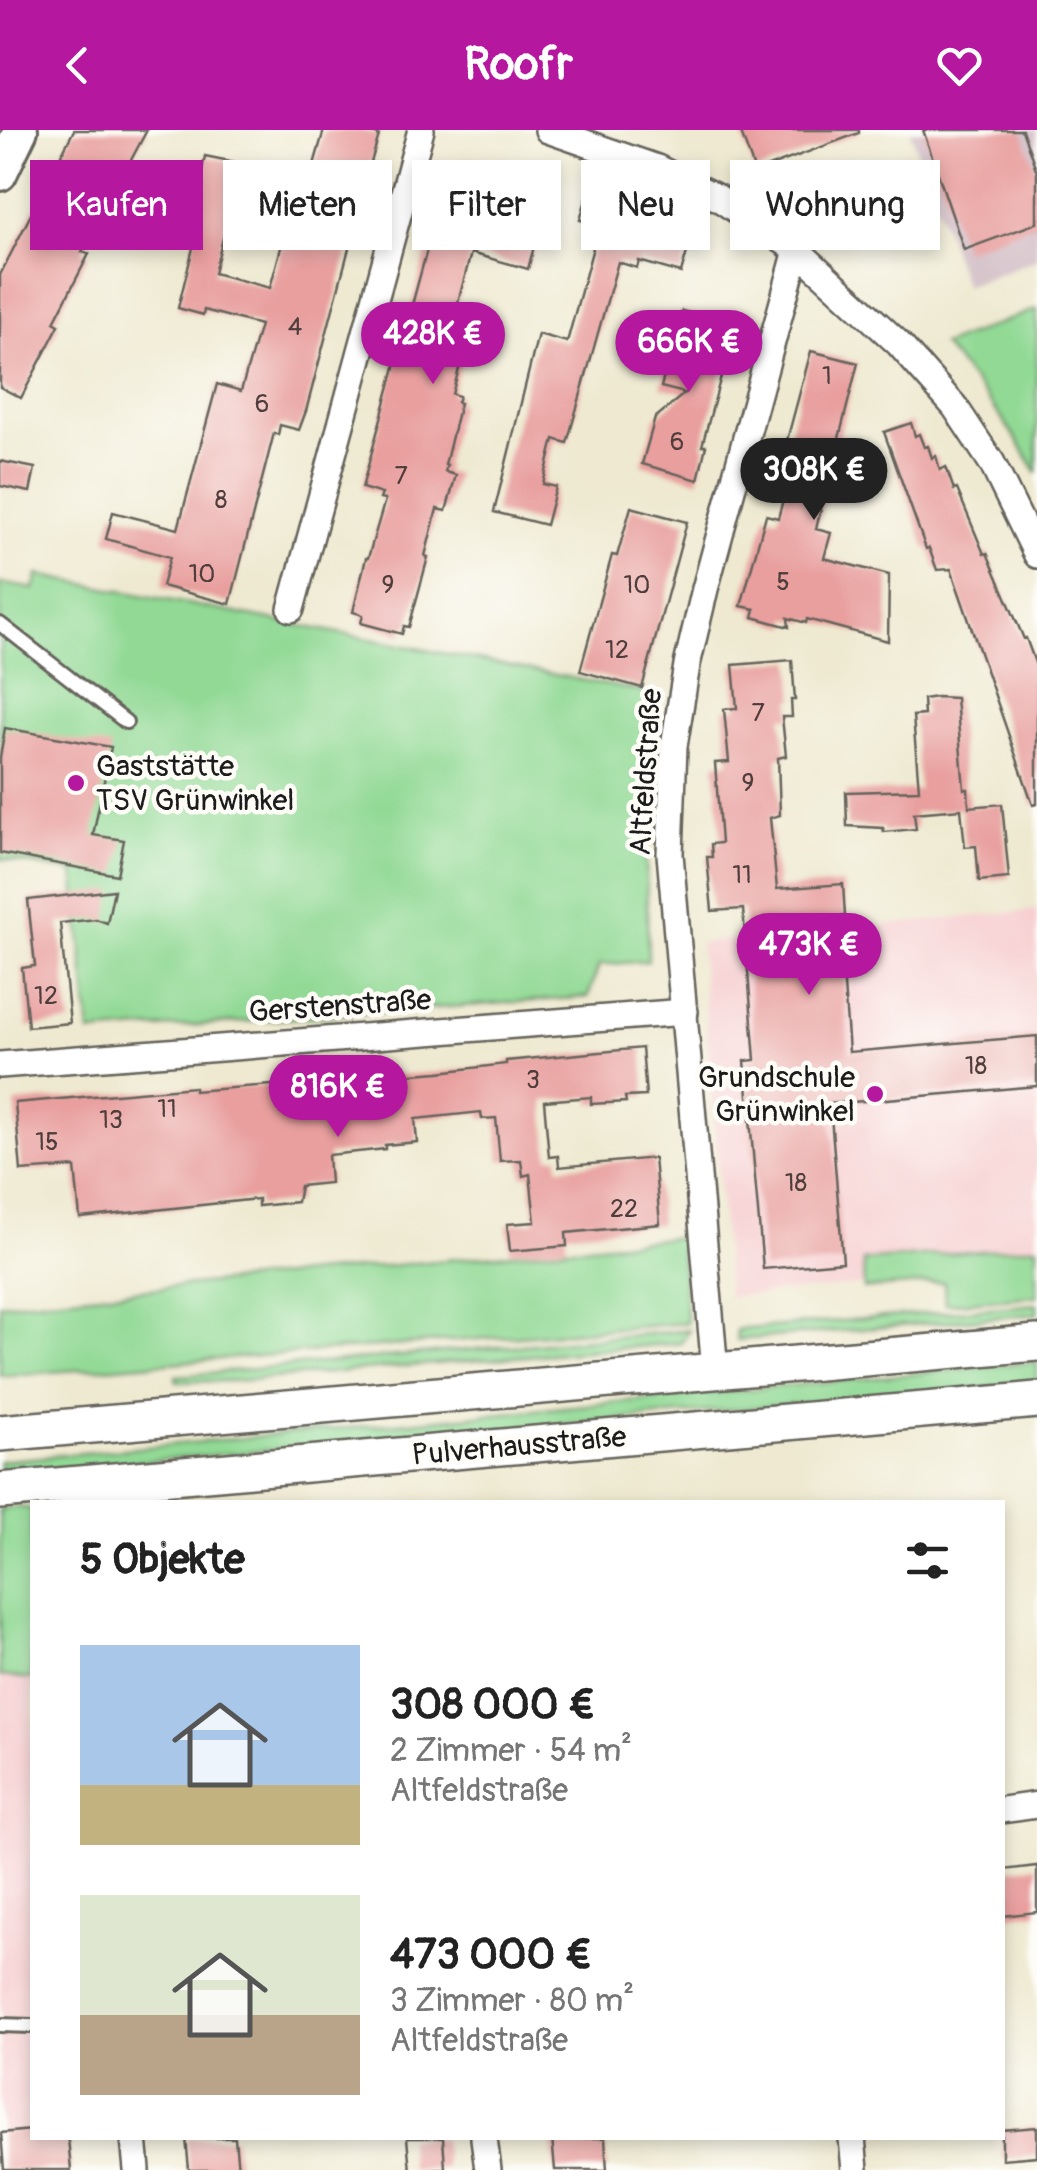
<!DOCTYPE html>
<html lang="de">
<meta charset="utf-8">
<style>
body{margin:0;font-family:Pangolin,sans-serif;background:#f2f2f2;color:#222;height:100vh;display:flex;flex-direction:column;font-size:38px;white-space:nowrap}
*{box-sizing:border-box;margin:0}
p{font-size:32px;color:#767676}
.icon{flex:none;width:55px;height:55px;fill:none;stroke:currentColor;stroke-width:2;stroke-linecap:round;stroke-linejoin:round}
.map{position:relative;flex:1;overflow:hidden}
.sheet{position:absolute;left:30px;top:1370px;width:975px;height:640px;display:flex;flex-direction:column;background:#fff;border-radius:0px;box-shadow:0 5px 15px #0003}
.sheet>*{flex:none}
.top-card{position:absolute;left:30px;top:30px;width:978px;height:90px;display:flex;gap:20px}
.price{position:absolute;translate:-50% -85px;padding:0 22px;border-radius:35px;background:#b5179e;color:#fff;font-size:32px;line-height:65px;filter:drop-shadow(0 2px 5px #0008)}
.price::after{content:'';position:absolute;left:50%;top:60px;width:30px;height:22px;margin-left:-15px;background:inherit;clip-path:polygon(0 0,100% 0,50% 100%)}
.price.current{background:#222;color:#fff}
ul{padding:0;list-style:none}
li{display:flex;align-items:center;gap:30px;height:250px;padding:0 50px}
li span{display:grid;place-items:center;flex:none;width:280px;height:200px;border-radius:0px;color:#555}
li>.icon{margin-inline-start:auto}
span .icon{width:120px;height:120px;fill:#fffc;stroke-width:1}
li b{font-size:42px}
h2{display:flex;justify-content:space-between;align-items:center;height:120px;padding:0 50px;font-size:42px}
.chip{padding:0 35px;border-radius:0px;background:#fff;box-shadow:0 5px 15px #0003;font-size:35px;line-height:90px}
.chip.current{background:#b5179e;color:#fff}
header{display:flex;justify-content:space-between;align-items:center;height:130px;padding:0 50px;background:#b5179e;color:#fff;font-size:45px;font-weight:700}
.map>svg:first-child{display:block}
.built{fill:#f7cfd1}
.industrial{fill:#d2bdc6}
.green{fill:#91d994;stroke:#567a58;stroke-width:2.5}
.building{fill:#e89f9e;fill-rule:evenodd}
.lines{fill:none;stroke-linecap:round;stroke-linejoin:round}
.service-casing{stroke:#66645b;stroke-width:18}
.minor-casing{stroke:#66645b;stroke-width:30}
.tertiary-casing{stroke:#66645b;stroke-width:38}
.secondary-casing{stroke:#66645b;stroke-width:40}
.service{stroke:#fff;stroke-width:12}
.minor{stroke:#fff;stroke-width:25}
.tertiary{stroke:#fff;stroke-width:32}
.secondary{stroke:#fff;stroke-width:35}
.poi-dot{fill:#b5179e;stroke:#fdfcf7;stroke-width:4}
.labels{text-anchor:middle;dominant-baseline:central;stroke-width:9;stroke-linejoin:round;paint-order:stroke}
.number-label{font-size:25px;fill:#4f3d3c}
.poi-label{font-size:30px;fill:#1c1c1c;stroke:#fdfcf7;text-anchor:start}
.street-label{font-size:30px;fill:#1c1c1c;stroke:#fdfcf7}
</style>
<header><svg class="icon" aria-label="back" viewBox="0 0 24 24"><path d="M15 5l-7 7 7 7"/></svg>Roofr<svg class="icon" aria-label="heart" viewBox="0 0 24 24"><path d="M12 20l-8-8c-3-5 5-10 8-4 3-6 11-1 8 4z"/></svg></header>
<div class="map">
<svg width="1037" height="2040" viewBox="0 0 1037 2040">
<rect width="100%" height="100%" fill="#fdfcf7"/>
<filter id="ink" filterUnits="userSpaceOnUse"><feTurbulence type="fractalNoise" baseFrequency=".01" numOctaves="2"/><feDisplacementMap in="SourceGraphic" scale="20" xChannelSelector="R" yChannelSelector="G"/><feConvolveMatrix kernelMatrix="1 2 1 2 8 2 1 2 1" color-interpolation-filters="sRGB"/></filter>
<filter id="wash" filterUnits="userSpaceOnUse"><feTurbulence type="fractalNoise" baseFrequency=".0048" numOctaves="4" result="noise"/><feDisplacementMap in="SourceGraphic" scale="40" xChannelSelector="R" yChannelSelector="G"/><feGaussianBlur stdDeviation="2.25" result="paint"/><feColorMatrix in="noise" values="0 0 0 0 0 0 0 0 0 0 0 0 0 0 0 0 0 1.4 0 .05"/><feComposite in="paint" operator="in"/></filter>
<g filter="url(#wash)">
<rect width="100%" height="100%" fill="#eee9d0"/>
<!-- built -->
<g class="built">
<path d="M1037 780V1116L863 1131 864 1155 728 1167 700 813Z"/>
<path d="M0 1547 32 1550V2008H68L71 2040H0Z"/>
</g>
<!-- industrial -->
<path class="industrial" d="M910 0H1037V129L965 156Z"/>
<!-- green -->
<g class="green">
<path d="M1037 179V344C1011 296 978 256 942 215Z"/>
<path d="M38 445 660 565 649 621 646 714 648 831 599 835 588 867 90 903 74 742 0 729V453L34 459Z"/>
<path d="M680 1107 687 1193 0 1246V1174Z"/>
<path d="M1037 1116V1166L945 1174 944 1152 864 1159 863 1131Z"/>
<path d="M1037 1174V1184L737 1210 736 1200Z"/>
<path d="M689 1200 681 1213 237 1251 177 1252 176 1246Z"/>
<path d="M1037 1232V1253L0 1344V1331Z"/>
<path d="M21 1377 32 1379V1549L0 1546V1379Z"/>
</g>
<g id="blocks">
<!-- building -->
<g class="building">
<path d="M74 0H147L82 122 89 124 54 192 59 195 21 268 0 257V145Z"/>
<path d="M324 0H361L379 5 363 60 369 62 363 85 358 84 306 281 299 300 280 295 278 305 274 303 230 474 162 456 170 427 106 409 113 382 178 399 217 254 241 261 260 195 204 180 203 185 178 178 198 98 163 91 167 66 196 71 205 26 249 35 248 41 309 52ZM231 77 289 88 270 158 214 143Z"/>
<path d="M740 0H859V3L755 42Z"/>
<path d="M923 0H1022L1037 42V93L964 120Z"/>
<path d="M467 29 485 34 486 29 514 37 513 41 535 47 519 109 535 113 528 139 471 123 452 195 470 200 452 264 459 266 457 272 460 273 445 335H447L445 342 456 345 446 381 437 379 425 426 428 427 409 497 404 496 402 504 361 493 363 485 353 482 366 428H368L385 370 380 369 382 364 362 358 442 65 456 69Z"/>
<path d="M588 63 664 85 663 89 694 98 681 143 639 131 637 138 618 132 567 313 554 309 543 354 556 357 546 395 494 382 538 204 567 212 597 103H595L597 95 580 90Z"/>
<path d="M682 181 735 195 702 316H706L698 350 642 334 655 288 685 263 661 257Z"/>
<path d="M811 221 858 233 816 399 831 403 824 428 889 445 888 511 807 489 806 493 788 488 789 497 753 487 755 479 741 476 766 385 778 388 790 344 779 340Z"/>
<path d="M911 293 915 306 919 304 924 317 928 316 932 328 936 326 940 340 946 337 954 360 957 359 984 424 987 423 1024 509 1026 508 1037 538V674L1033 675 951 439 937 440 929 418 926 419 884 302Z"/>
<path d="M0 331 35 338 30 362 0 356Z"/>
<path d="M631 377 687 392 642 558 580 541 612 425 617 426Z"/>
<path d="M792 530 795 570H791L792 587H782L786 626 778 628 780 685 770 688 777 759 843 754 845 786 839 787 849 922 1037 906V956L830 974 843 1132 763 1139 745 931 755 930 743 779 712 781 707 727H712L711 714 721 713 715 633 729 632 724 579 737 578 733 535Z"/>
<path d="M936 567 956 568 964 659H968L969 677 1002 674 1009 748 979 751 976 716 965 717 961 679 914 683 916 699 884 702 883 698 847 696 846 662 919 660 913 586 924 585 923 569Z"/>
<path d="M5 598 111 617 93 705 124 710 117 745 0 723V627Z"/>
<path d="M114 760 107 793 96 789 60 793 70 893 28 897 22 838 35 836 28 770Z"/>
<path d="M642 918 646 966 625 967 626 972 591 974V967L544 971 549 1027 558 1026 559 1037 654 1028 660 1094 566 1103 567 1116 510 1121 507 1094 535 1092 530 1044 523 1046 521 1030 500 1031 496 988 482 989 481 982 415 989 417 1012 385 1015V1019L328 1025 330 1053 300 1056 297 1072 258 1076V1069L80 1088 75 1037 21 1041 15 973 194 957V961L439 942 506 934V931Z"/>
<path d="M1037 1736V1782L1002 1786V1740Z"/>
<path d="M1037 1997V2026L1002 2029V2000Z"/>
<path d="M32 2000V2008H68L71 2040H4L1 2003Z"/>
<path d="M186 2008H235L238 2040H189Z"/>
<path d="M407 2008H443L445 2038 410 2040Z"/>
<path d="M552 2008H605L607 2040H555Z"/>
</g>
</g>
</g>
<g filter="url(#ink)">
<use href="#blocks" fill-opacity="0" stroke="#66645b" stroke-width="2.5"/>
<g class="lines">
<defs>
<g id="service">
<path d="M0 494 126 592"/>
<path d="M0 1895 32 1896"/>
</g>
<g id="minor">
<path d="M548 0 657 38 720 69 797 120 898 213 955 277 992 333 1037 425"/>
<path d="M291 479 421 0"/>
<path d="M0 935 685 882"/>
<path d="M715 1241 670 724 674 616 687 535 705 459 797 120"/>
<path d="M1002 1680 1037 1675"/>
<path d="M134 2008 137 2040"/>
<path d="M484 2008 488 2040"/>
<path d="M852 2008 855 2040"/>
</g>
<path id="tertiary" d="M0 44 21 0"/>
<g id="secondary">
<path d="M0 1303 1037 1213"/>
<path d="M0 1361 1037 1270"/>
</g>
</defs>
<!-- service casing -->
<use href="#service" class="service-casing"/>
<!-- minor casing -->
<use href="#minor" class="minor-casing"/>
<!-- tertiary casing -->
<use href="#tertiary" class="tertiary-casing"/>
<!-- secondary casing -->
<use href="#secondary" class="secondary-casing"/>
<!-- service -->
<use href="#service" class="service"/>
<!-- minor -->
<use href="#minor" class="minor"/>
<!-- tertiary -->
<use href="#tertiary" class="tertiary"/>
<!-- secondary -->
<use href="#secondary" class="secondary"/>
</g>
</g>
<!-- markers -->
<g class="poi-dot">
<circle cx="76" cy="653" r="10"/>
<circle cx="875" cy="964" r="10"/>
</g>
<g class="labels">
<!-- number labels -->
<g class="number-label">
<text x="295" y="197">4</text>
<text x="827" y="246">1</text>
<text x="262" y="274">6</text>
<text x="677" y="312">6</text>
<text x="401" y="346">7</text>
<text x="221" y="370">8</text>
<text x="202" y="444">10</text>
<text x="783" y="452">5</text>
<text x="388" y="455">9</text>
<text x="637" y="455">10</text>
<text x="617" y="520">12</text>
<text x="758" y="583">7</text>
<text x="748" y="653">9</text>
<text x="742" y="745">11</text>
<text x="46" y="866">12</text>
<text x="976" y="936">18</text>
<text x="533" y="950">3</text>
<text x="167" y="979">11</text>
<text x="111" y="990">13</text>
<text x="47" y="1012">15</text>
<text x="796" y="1053">18</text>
<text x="624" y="1079">22</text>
</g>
<!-- poi labels -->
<g class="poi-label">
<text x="96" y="636">Gaststätte<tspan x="96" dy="34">TSV Grünwinkel</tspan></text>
<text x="855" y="947" text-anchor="end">Grundschule<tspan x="855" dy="34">Grünwinkel</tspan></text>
</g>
<!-- street labels -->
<g class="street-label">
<text transform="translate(646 642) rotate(-86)">Altfeldstraße</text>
<text transform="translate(340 876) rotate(-4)">Gerstenstraße</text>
<text transform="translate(519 1316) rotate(-5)">Pulverhausstraße</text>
</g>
</g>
</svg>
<b class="price" style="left:433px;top:257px">428K €</b>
<b class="price" style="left:689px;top:265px">666K €</b>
<b class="price current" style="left:814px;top:393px">308K €</b>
<b class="price" style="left:809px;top:868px">473K €</b>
<b class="price" style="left:338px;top:1010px">816K €</b>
<div class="top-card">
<a class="chip current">Kaufen</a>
<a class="chip">Mieten</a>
<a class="chip">Filter</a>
<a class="chip">Neu</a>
<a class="chip">Wohnung</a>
</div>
<section class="sheet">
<h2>5 Objekte<svg class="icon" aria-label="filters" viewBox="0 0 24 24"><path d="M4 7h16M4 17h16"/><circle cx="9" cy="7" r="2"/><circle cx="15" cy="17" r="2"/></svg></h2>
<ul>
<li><span style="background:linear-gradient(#a9c7e8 70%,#c2b280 0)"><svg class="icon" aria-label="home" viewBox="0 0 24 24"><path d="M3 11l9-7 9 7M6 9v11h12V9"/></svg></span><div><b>308 000 €</b><p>2 Zimmer · 54 m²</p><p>Altfeldstraße</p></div></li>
<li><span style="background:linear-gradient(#dfe7d0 60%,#b9a48a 0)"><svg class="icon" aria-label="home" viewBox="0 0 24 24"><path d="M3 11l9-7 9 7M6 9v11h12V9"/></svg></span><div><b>473 000 €</b><p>3 Zimmer · 80 m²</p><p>Altfeldstraße</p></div></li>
</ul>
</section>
</div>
